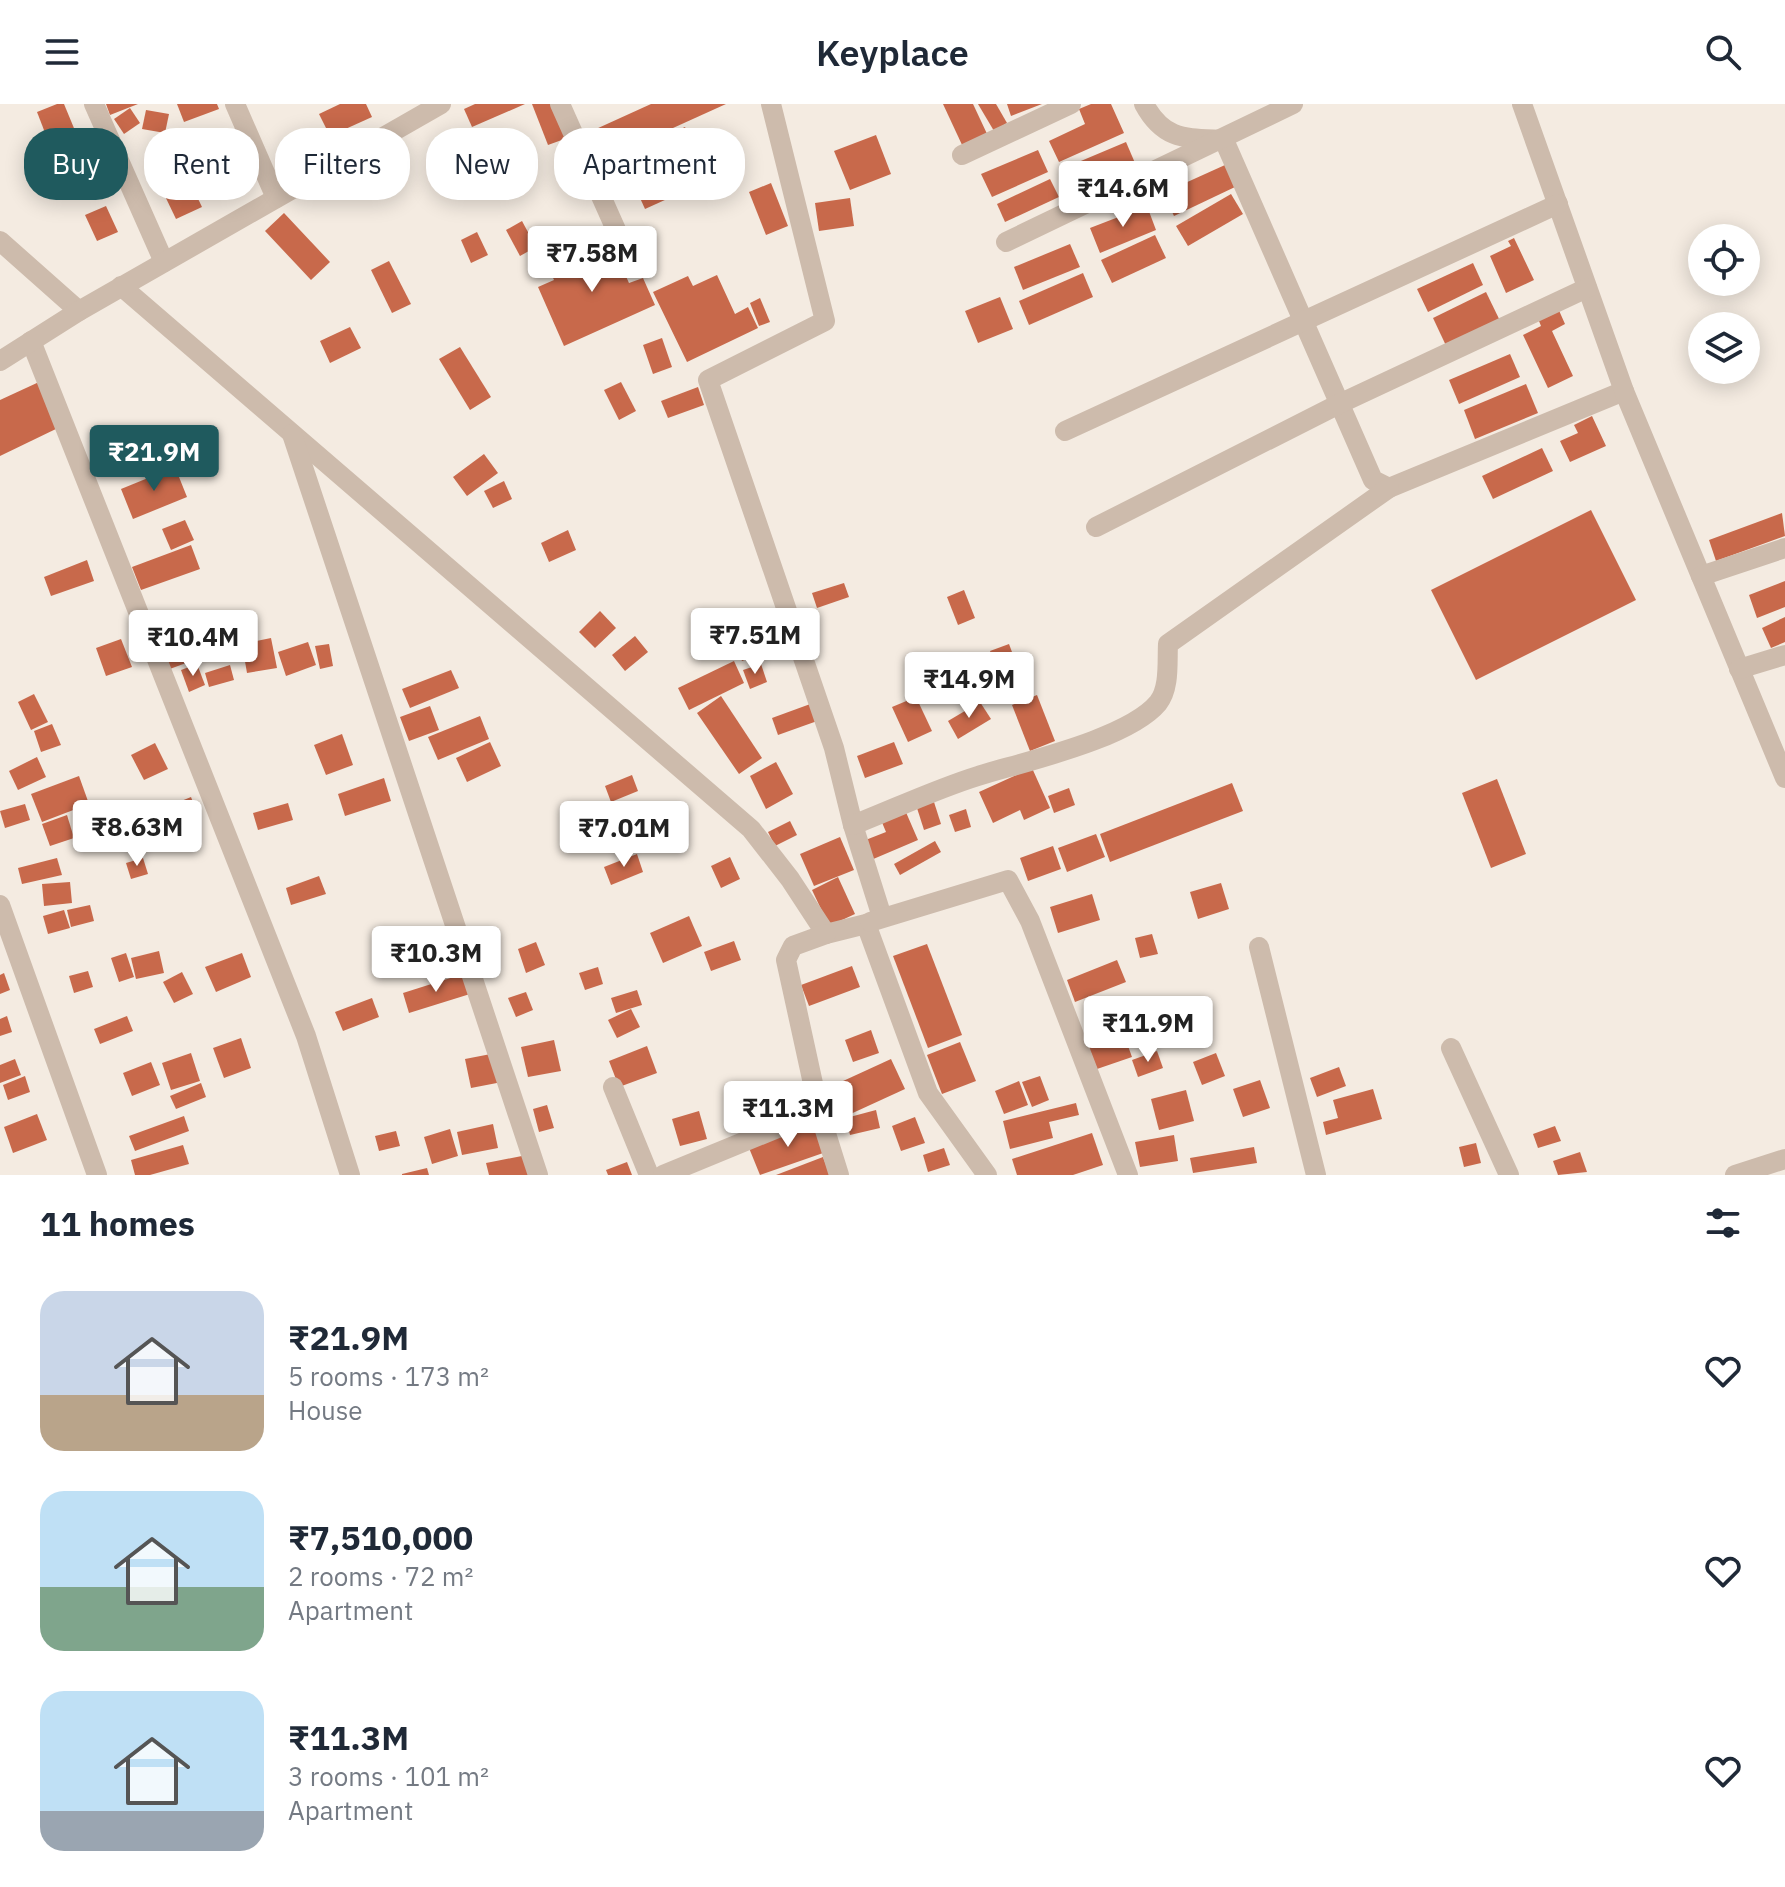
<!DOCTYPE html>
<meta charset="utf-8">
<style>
body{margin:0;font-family:"IBM Plex Sans",sans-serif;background:#f2f2f3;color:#1f2937;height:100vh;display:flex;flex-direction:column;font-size:30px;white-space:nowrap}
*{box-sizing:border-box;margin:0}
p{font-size:26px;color:#747a83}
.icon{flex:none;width:44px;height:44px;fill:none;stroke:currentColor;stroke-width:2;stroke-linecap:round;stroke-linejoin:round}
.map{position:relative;height:1071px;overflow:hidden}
.panel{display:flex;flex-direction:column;background:#fff;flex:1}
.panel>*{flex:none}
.banner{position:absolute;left:24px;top:24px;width:800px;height:72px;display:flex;gap:16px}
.fabs{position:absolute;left:1688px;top:120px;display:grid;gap:16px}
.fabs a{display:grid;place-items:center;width:72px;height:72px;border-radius:50%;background:#fff;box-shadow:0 4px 20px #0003;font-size:40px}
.price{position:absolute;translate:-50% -68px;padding:0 18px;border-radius:8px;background:#fff;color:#222;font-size:26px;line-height:52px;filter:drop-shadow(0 2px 4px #0008)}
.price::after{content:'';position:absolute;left:50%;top:48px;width:24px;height:18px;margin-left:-12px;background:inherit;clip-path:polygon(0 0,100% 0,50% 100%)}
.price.selected{background:#1f5a5e;color:#fff}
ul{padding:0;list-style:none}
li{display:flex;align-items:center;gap:24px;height:200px;padding:0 40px}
li span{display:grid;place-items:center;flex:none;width:224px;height:160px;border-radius:24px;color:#555}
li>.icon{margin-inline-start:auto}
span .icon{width:96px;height:96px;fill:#fffc;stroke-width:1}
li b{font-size:34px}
h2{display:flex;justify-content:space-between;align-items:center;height:96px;padding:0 40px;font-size:34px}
.pill{padding:0 28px;border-radius:32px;background:#fff;box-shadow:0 4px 20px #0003;font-size:28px;line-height:72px}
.pill.selected{background:#1f5a5e;color:#fff}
header{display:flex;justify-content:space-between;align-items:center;height:104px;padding:0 40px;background:#fff;font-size:36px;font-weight:600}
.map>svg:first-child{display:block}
.building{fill:#c8694b}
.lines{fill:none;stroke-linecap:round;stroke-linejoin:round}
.minor{stroke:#cdbbac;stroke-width:20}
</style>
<header><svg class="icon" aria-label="menu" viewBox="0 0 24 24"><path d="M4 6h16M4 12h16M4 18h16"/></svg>Keyplace<svg class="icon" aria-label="search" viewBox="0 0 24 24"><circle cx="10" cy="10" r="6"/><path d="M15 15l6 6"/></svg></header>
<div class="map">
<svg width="1785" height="1071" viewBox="0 0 1785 1071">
<rect width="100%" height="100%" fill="#f4ebe1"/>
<!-- building -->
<g class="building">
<path d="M57 0H64L76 29 49 39 37 8Z"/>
<path d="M106 0H138L110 11Z"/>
<path d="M177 0H217L219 5 184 18Z"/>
<path d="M340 0H366L372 13 330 32 319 10Z"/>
<path d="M475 0H525L472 23 464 5Z"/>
<path d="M532 0H557L570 33 548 41Z"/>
<path d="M651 0H726L609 53 596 25Z"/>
<path d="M943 0H973L988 32 963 43Z"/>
<path d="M978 0H996L1007 19 994 27Z"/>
<path d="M1007 0H1042L1011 12Z"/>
<path d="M1091 0H1111L1124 29 1059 58 1049 37 1085 20 1079 5Z"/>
<path d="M130 4 140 19 124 30 114 15Z"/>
<path d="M146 6 169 10 165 29 142 25Z"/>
<path d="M685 23 709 76 645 105 621 52Z"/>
<path d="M213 25 220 49 202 56 194 31Z"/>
<path d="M876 31 891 70 850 86 834 47Z"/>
<path d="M1126 38 1135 59 1079 84 1069 62Z"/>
<path d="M1038 46 1048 68 992 93 981 70Z"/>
<path d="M233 61 242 85 220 94 210 70Z"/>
<path d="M1225 61 1235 83 1174 112 1163 89Z"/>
<path d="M1050 75 1059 93 1005 118 997 100Z"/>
<path d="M190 78 202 103 176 115 164 90Z"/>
<path d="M771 79 788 122 766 131 749 88Z"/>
<path d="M1231 90 1243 110 1188 142 1176 122Z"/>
<path d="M850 94 854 122 819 127 815 99Z"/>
<path d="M106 102 118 128 97 137 85 111Z"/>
<path d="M1147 102 1156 126 1100 149 1090 124Z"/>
<path d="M284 109 330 158 311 176 265 127Z"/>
<path d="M522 117 536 143 520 152 506 126Z"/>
<path d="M477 128 488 151 471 159 461 136Z"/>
<path d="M1155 131 1166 154 1112 179 1101 156Z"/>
<path d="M1514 134 1534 176 1506 189 1490 152 1511 142 1508 137Z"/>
<path d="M610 137 629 179 643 174 655 201 564 242 538 183 554 176 549 165Z"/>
<path d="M1070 140 1080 163 1023 186 1014 163Z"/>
<path d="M389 157 411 200 392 209 371 166Z"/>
<path d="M1473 159 1483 181 1428 208 1417 185Z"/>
<path d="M1083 169 1093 193 1029 221 1019 197Z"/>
<path d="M717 171 735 210 748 203 758 224 687 258 653 188 688 172 693 182Z"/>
<path d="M1486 188 1503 223 1449 248 1433 214Z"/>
<path d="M1000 193 1013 225 978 239 965 207Z"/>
<path d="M760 194 770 218 759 222 750 199Z"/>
<path d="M1557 202 1565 220 1552 227 1573 272 1548 284 1523 231 1541 222 1537 212Z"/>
<path d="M350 223 361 244 330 259 320 237Z"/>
<path d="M662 234 672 263 653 270 643 241Z"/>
<path d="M460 243 491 293 470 306 439 255Z"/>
<path d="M1510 250 1520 273 1459 300 1449 276Z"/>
<path d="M39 278 60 323 0 352V296Z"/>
<path d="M621 278 636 307 619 316 604 286Z"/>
<path d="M1526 280 1538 309 1475 335 1464 306Z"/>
<path d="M698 283 704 301 668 314 661 297Z"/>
<path d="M1592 312 1606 342 1570 358 1560 337 1578 329 1574 321Z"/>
<path d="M1542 344 1553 367 1493 395 1482 372Z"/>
<path d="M484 350 498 369 467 392 453 373Z"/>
<path d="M175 363 187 393 133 415 121 385Z"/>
<path d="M504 377 512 395 493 404 484 387Z"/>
<path d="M1591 406 1636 496 1476 576 1431 486Z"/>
<path d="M1782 409 1785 432 1716 457 1709 436Z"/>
<path d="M185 416 194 436 171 446 162 425Z"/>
<path d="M568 426 576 446 549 458 541 439Z"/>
<path d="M191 441 200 465 141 486 132 463Z"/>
<path d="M87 456 94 477 51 492 44 473Z"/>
<path d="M1785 477V503L1757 514 1749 491Z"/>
<path d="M844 479 849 493 817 504 812 489Z"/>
<path d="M964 486 975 514 958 521 947 493Z"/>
<path d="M600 507 616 524 595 544 579 528Z"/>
<path d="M1785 513V538L1771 544 1762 524Z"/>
<path d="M220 523 227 544 167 566 160 545Z"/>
<path d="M757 530 765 548 742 557 735 539Z"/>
<path d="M635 532 648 548 625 567 612 551Z"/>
<path d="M271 534 277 564 247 569 242 540Z"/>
<path d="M121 535 132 563 106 572 96 544Z"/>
<path d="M308 538 316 561 286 572 278 548Z"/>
<path d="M329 540 333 562 320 565 315 542Z"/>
<path d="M1009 540 1019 567 1000 574 990 547Z"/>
<path d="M734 557 744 579 689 606 678 584Z"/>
<path d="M197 560 205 581 189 588 181 566Z"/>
<path d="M761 560 767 578 750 585 743 566Z"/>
<path d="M230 561 234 576 209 583 205 569Z"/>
<path d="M451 566 459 584 410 604 402 585Z"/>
<path d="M34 590 48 618 31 626 18 598Z"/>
<path d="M1037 591 1055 637 1030 647 1012 601Z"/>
<path d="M721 592 762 654 739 670 697 609Z"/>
<path d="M916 593 932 627 908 638 892 603Z"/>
<path d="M980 598 991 615 958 635 948 617Z"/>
<path d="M813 599 820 616 778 631 772 614Z"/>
<path d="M430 602 439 626 409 637 400 613Z"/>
<path d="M480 612 489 635 438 656 428 633Z"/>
<path d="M52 620 61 641 41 648 34 627Z"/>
<path d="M342 630 353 661 326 671 314 641Z"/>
<path d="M490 638 501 662 467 678 456 654Z"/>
<path d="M894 638 903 660 865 674 857 652Z"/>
<path d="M155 639 168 665 144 676 131 651Z"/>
<path d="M37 653 46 673 18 686 9 667Z"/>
<path d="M776 658 793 690 766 705 750 672Z"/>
<path d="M1032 664 1050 704 1024 716 1020 706 993 719 979 688Z"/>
<path d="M632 671 638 687 611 698 605 682Z"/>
<path d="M79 672 89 700 42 718 31 690Z"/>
<path d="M384 674 391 697 345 712 338 690Z"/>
<path d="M1497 675 1526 750 1491 764 1462 689Z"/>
<path d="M1232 679 1243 707 1110 758 1100 730Z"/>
<path d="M1069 684 1075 701 1054 709 1048 692Z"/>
<path d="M191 693 198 712 161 726 154 708Z"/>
<path d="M934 698 941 720 924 726 917 704Z"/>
<path d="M288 699 293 716 258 726 253 709Z"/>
<path d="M25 700 30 716 5 724 0 707Z"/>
<path d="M112 703 120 729 104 734 96 708Z"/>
<path d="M966 705 971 723 955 728 949 711Z"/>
<path d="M905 706 918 736 871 756 863 737 886 728 881 716Z"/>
<path d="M67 711 74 734 50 742 42 720Z"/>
<path d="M790 717 797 731 775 742 768 728Z"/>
<path d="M1096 730 1105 753 1067 768 1058 744Z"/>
<path d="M840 733 854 766 814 782 800 750Z"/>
<path d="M935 737 941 748 900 771 894 760Z"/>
<path d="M1053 742 1061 765 1028 777 1020 754Z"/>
<path d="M637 750 643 768 611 781 604 763Z"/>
<path d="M730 753 740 775 721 784 711 762Z"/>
<path d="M57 754 62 771 22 780 18 764Z"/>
<path d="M143 754 148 770 131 775 126 759Z"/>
<path d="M319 772 326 790 291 801 286 784Z"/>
<path d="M838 773 855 810 829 822 812 786Z"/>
<path d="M70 778 72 799 44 802 42 780Z"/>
<path d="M1221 779 1229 805 1198 815 1190 788Z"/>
<path d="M1092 790 1100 816 1058 829 1050 803Z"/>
<path d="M90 801 94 817 71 823 67 806Z"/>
<path d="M64 806 70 824 48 830 43 812Z"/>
<path d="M689 812 702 842 663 859 650 829Z"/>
<path d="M1152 830 1158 850 1140 854 1135 834Z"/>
<path d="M734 837 741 856 711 867 704 848Z"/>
<path d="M536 838 545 861 526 869 518 845Z"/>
<path d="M927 840 962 931 928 944 893 852Z"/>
<path d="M159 847 164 869 136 875 131 854Z"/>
<path d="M126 849 134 873 119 878 111 854Z"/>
<path d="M242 849 251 873 216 888 205 863Z"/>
<path d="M1117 856 1126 878 1075 898 1067 876Z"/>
<path d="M852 862 860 883 809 902 801 881Z"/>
<path d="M598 863 603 880 585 886 579 869Z"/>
<path d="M88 867 93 883 74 889 69 872Z"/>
<path d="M182 868 193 890 174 899 163 878Z"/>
<path d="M4 869 10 886 0 890V871Z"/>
<path d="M463 870 470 890 409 909 403 889Z"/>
<path d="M637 886 642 901 616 909 611 894Z"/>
<path d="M526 888 533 906 516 913 508 894Z"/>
<path d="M372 894 379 913 343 927 335 908Z"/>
<path d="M631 905 640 923 617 934 608 916Z"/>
<path d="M7 912 12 928 0 932V915Z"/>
<path d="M127 912 133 927 100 940 94 925Z"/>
<path d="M871 926 879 949 853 958 845 936Z"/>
<path d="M1124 931 1132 953 1097 965 1089 944Z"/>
<path d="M241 934 251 964 224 974 213 944Z"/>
<path d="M554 936 561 967 528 973 521 943Z"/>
<path d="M960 938 976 977 942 990 927 951Z"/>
<path d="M647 942 657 969 619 983 609 957Z"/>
<path d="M1157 947 1163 964 1138 973 1132 956Z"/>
<path d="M191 949 200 977 171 986 162 959Z"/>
<path d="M496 949 502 978 471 984 465 955Z"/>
<path d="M1216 949 1225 972 1202 981 1193 958Z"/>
<path d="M15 955 21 971 0 979V961Z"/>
<path d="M891 955 905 985 844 1013 830 983Z"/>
<path d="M151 958 160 981 132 992 123 969Z"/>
<path d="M1339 963 1346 982 1317 993 1310 974Z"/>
<path d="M25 972 30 988 8 996 3 981Z"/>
<path d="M1040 972 1049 996 1032 1003 1022 978Z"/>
<path d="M1260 976 1270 1004 1243 1013 1233 985Z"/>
<path d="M1019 977 1028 1001 1004 1010 995 987Z"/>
<path d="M201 979 206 993 176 1005 170 992Z"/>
<path d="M1373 985 1382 1015 1326 1031 1323 1018 1338 1014 1333 996Z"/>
<path d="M803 986 811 1008 784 1018 776 997Z"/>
<path d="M1186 986 1194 1017 1159 1026 1151 995Z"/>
<path d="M1076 999 1079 1011 1049 1018 1053 1034 1010 1045 1003 1017Z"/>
<path d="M547 1001 554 1024 539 1028 533 1005Z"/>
<path d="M876 1006 880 1024 850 1031 846 1014Z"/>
<path d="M699 1007 707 1035 680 1042 672 1015Z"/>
<path d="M37 1010 47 1036 13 1049 4 1023Z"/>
<path d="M184 1012 189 1027 135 1047 129 1032Z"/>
<path d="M915 1013 925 1039 901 1047 892 1022Z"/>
<path d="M815 1019 826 1048 760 1071 749 1044Z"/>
<path d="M493 1020 498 1044 462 1051 457 1028Z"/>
<path d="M1555 1022 1561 1037 1538 1044 1533 1030Z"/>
<path d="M450 1025 458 1052 432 1060 424 1033Z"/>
<path d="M396 1027 400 1042 379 1047 375 1032Z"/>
<path d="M1092 1029 1103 1061 1073 1071H1017L1012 1055Z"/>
<path d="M1174 1031 1178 1057 1140 1063 1135 1038Z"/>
<path d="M1476 1039 1481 1059 1464 1063 1459 1043Z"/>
<path d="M183 1041 189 1060 150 1071H135L131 1056Z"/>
<path d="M1254 1043 1257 1059 1193 1069 1190 1054Z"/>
<path d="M944 1044 950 1061 928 1068 923 1051Z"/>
<path d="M1580 1048 1587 1068 1558 1071 1553 1057Z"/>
<path d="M527 1051 531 1071H489L486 1059Z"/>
<path d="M823 1053 830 1071H776Z"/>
<path d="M627 1058 632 1071H608L606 1066Z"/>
<path d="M427 1064 429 1071H402V1070Z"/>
</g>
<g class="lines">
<!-- minor -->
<g class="minor">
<path d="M94 0 164 158"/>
<path d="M235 0 276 94"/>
<path d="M560 0 621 137"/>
<path d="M771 0 825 217 708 276 834 644 853 721 882 813"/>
<path d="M1144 0C1164 37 1186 34 1224 36L1373 376 1389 384 1624 287"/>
<path d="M1522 0 1624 287 1785 674"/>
<path d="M962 51 1071 0"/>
<path d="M0 137 79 207"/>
<path d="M1006 138 1293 0"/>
<path d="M121 182 751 725 790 775 826 830 866 820 928 989 987 1071"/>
<path d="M31 237 306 932 350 1071"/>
<path d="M0 257 79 207 441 0"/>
<path d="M1065 327 1558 100"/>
<path d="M292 330 538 1071"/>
<path d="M1096 423 1339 300 1587 184"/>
<path d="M1701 472 1785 444"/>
<path d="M1739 565 1785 551"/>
<path d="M853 721C894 705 936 685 978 672 1023 658 1128 635 1158 599 1170 584 1167 558 1168 540L1389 384"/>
<path d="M0 801 97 1071"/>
<path d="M870 818 1008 776 1030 817 1128 1071"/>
<path d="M826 830 793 842 786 856 819 1007 839 1071"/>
<path d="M1259 843 1316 1071"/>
<path d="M1451 944 1509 1071"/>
<path d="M613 983 649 1071"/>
<path d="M663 1071 819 1007"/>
<path d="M1735 1071 1785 1055"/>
</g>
</g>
</svg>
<div class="fabs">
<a><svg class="icon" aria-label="locate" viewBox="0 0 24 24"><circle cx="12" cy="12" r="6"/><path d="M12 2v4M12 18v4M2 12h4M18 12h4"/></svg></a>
<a><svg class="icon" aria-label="layers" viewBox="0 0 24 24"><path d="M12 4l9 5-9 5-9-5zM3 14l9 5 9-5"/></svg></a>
</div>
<b class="price" style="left:1123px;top:125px">₹14.6M</b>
<b class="price" style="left:592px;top:190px">₹7.58M</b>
<b class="price selected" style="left:154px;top:389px">₹21.9M</b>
<b class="price" style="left:755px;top:572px">₹7.51M</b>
<b class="price" style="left:193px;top:574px">₹10.4M</b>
<b class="price" style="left:969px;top:616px">₹14.9M</b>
<b class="price" style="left:137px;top:764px">₹8.63M</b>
<b class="price" style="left:624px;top:765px">₹7.01M</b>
<b class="price" style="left:436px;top:890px">₹10.3M</b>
<b class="price" style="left:1148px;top:960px">₹11.9M</b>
<b class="price" style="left:788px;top:1045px">₹11.3M</b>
<div class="banner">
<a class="pill selected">Buy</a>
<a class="pill">Rent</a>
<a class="pill">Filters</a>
<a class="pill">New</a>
<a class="pill">Apartment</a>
</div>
</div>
<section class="panel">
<h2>11 homes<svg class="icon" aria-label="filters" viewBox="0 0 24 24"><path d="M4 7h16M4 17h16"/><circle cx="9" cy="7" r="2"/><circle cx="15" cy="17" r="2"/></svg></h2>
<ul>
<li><span style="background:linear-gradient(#c9d6e8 65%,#b9a48a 0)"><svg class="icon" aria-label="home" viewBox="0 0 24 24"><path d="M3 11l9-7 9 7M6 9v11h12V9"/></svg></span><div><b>₹21.9M</b><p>5 rooms · 173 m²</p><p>House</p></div><svg class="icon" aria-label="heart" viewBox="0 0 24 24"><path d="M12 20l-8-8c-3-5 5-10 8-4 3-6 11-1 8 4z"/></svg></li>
<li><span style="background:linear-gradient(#bfe0f5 60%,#7fa58c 0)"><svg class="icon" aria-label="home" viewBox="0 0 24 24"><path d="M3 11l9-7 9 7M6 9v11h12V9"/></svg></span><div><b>₹7,510,000</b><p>2 rooms · 72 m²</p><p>Apartment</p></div><svg class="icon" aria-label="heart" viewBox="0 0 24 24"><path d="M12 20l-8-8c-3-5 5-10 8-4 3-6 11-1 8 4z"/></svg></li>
<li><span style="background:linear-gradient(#bfe0f5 75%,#9aa5b1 0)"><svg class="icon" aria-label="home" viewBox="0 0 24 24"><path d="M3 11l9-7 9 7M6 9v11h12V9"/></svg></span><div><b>₹11.3M</b><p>3 rooms · 101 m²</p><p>Apartment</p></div><svg class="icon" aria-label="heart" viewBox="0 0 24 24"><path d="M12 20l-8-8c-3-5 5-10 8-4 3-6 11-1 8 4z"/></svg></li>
</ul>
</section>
